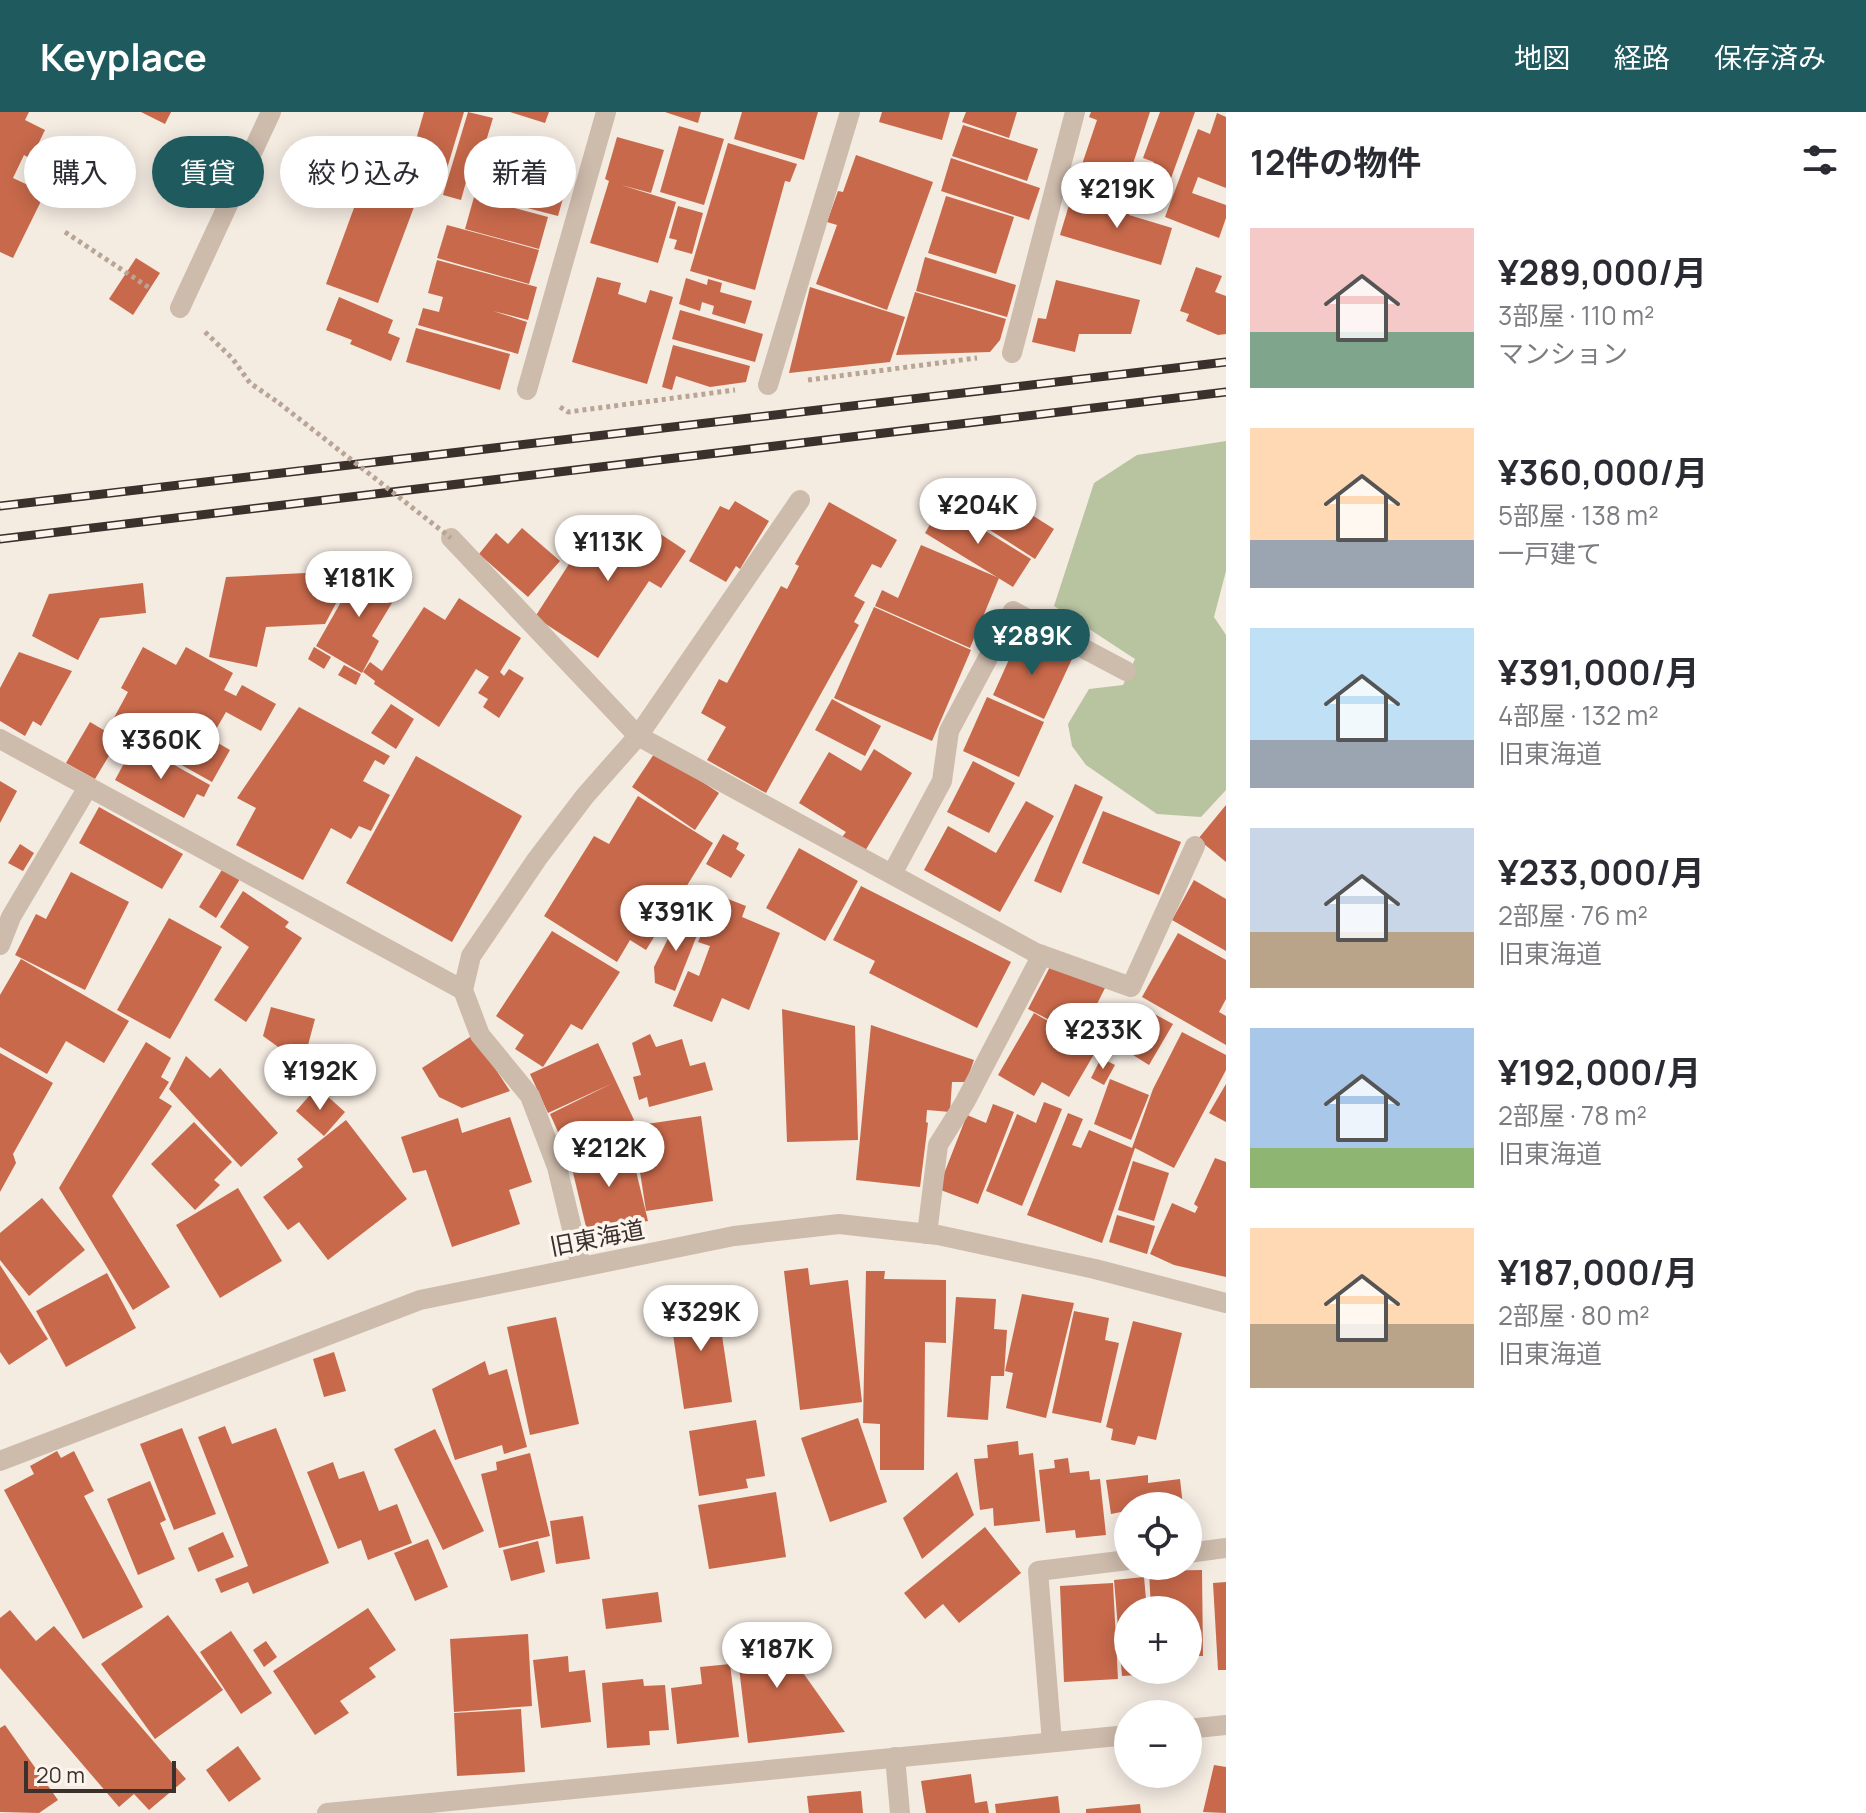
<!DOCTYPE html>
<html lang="ja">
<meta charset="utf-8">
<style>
body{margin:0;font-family:Manrope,"Noto Sans JP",sans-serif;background:#f7f7f7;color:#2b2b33;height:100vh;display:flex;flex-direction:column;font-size:30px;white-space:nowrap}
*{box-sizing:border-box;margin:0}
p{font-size:26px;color:#7c7c81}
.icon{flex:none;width:44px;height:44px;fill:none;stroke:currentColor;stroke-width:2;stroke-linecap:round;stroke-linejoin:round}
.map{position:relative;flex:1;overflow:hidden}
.details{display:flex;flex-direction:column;background:#fff;width:640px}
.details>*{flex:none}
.hud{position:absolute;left:24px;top:24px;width:760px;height:72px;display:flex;gap:16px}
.tools{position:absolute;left:1114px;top:1380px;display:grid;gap:16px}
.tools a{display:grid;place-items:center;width:88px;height:88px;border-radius:50%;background:#fff;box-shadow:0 4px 20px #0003;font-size:40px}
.scale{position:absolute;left:24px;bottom:20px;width:152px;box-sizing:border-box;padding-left:8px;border:4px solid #3b302b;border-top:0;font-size:22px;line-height:28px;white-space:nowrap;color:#3b302b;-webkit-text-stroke:6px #fbf5ee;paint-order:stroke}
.price{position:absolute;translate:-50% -68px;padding:0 18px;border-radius:28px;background:#fff;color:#222;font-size:26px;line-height:52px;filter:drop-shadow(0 2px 4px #0008)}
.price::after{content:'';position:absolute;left:50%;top:48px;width:24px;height:18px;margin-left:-12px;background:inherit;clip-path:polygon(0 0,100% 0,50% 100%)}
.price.active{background:#1f5a5e;color:#fff}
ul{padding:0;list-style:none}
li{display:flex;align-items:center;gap:24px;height:200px;padding:0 24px}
li span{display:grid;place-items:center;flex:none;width:224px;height:160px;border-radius:0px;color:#555}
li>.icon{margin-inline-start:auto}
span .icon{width:96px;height:96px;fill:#fffc;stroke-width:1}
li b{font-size:34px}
h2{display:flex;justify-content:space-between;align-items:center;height:96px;padding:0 24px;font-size:34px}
.tag{padding:0 28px;border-radius:36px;background:#fff;box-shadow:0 4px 20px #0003;font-size:28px;line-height:72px}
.tag.active{background:#1f5a5e;color:#fff}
header{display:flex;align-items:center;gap:48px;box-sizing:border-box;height:112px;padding:0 40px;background:#1f5a5e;color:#fff}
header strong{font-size:38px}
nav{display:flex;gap:44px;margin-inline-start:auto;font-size:28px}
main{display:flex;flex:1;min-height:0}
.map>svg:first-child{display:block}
.green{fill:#b8c4a0}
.building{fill:#c8694b}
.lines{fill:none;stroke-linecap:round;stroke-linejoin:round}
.path{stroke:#b9a596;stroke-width:5;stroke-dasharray:4 4;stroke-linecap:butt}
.service{stroke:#cdbbac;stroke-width:20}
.minor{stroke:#cdbbac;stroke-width:20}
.rail-casing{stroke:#3b302b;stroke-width:9}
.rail{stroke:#fbf5ee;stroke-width:6;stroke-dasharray:18;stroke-linecap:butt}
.path-bridge{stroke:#b9a596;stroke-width:5;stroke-dasharray:4 4;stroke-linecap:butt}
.labels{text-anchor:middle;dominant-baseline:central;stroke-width:7;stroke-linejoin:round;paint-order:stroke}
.street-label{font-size:24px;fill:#3b302b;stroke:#fbf5ee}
</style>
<header>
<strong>Keyplace</strong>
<nav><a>地図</a><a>経路</a><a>保存済み</a></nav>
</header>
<main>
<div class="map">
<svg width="1226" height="1701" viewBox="0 0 1226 1701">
<rect width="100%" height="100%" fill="#f4ebe1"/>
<!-- green -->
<path class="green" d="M1226 329V459L1214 505 1226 523V678L1201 705 1157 702 1086 653 1072 634 1068 612 1089 577 1123 573 1135 547 1054 494 1094 371 1137 343Z"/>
<!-- building -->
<g class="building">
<path d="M0 0H29L25 8 45 18 31 47 24 43 13 66 45 81 13 146 0 140Z"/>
<path d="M141 0H171L165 12Z"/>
<path d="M424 0H464L439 83 410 74 417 54 409 52Z"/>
<path d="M468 0 493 6 473 72 466 70 461 88 443 83Z"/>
<path d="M510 0H549L545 11Z"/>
<path d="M665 0H701L698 11Z"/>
<path d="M742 0H818L804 48 734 27Z"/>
<path d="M882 0H950L942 28 879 10Z"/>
<path d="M966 0H1017L1009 26 962 10Z"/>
<path d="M1091 0H1150L1120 91 1074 76 1097 8 1089 5Z"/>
<path d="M1160 0H1195L1170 69 1150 62 1154 50 1143 46Z"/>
<path d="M1217 1 1226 5V76L1198 65 1192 81 1226 93V106L1219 126 1165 105 1198 17 1210 22Z"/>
<path d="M963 13 1038 37 1027 69 952 44Z"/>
<path d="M679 14 724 27 704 93 660 80Z"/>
<path d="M617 25 664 38 651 81 621 73 676 90 658 151 590 131 609 69 605 67Z"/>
<path d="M728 31 797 52 790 70 785 69 755 178 690 159Z"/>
<path d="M856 43 933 70 887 198 816 172 837 113 827 110 838 79 843 80Z"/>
<path d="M951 46 1040 76 1029 108 941 79Z"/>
<path d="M486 51 567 72 558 104 477 83Z"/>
<path d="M365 66 417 87 378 191 326 172Z"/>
<path d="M1090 83 1131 96 1129 103 1172 116 1161 153 1060 123 1069 93 1086 98Z"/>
<path d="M946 84 1014 105 996 162 928 141Z"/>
<path d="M474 85 548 105 539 137 465 117Z"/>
<path d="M678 94 703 101 692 142 674 137 677 128 669 126Z"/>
<path d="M447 113 539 138 529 172 437 146Z"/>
<path d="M925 145 1016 173 1007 205 916 179Z"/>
<path d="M136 146 160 161 133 203 109 187Z"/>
<path d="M437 148 537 175 528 208 493 199 527 210 518 242 418 213 423 196 439 200 443 185 428 181Z"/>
<path d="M1196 155 1222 164 1215 180 1226 184V222L1218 223 1186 209 1189 202 1180 199Z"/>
<path d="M597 165 621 171 618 182 646 191 650 178 673 185 647 272 572 250Z"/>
<path d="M686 166 707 173 708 167 722 171 720 180 752 189 745 212 712 202 714 194 702 190 700 199 679 192Z"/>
<path d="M1056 168 1140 188 1131 222H1079L1075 240 1032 230 1038 206 1046 207Z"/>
<path d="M810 175 905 205 890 250 789 261Z"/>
<path d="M915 180 1006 207 1000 228 990 240 896 243Z"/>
<path d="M339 185 393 208 388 221 400 226 391 249 350 232 352 228 326 218Z"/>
<path d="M680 198 763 222 755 250 672 227Z"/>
<path d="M416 216 510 242 500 278 406 250Z"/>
<path d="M673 233 750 254 746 270 710 275 676 264 672 278 662 275Z"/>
<path d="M951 369 975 384 983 372 1054 417 1035 447 940 386Z"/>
<path d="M735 389 769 409 740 457 736 454 726 470 689 449 720 394 729 398Z"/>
<path d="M829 390 897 428 881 456 872 452 854 484 865 490 854 510 859 513 766 681 707 648 726 615 701 601 719 567 727 571 781 474 787 477 799 454 795 452Z"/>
<path d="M942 392 1031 447 1013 475 925 421Z"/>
<path d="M615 404 639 419 644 411 686 439 661 476 649 469 598 546 535 505 585 427 596 434Z"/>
<path d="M522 416 560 449 528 485 479 442 496 421 508 432Z"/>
<path d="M921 433 999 466 970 536 875 494 882 478 898 486Z"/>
<path d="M362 453 401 476 372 524 379 529 362 561 316 534Z"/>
<path d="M326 460 328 479 343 478 325 512 266 515 257 555 209 545 226 465Z"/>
<path d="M143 471 146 501 100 506 78 548 32 524 49 482Z"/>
<path d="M459 486 521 526 500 560 504 564 509 557 524 566 499 606 483 595 488 587 478 581 489 565 476 557 439 615 374 572 375 569 363 560 370 550 382 559 424 495 445 508Z"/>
<path d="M874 495 971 538 932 629 834 586Z"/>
<path d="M1020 523 1072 547 1044 607 993 583Z"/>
<path d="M143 535 176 553 186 535 233 561 224 578 236 584 242 573 276 592 261 619 226 600 211 626 196 618 230 638 212 670 110 613 128 580 121 576Z"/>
<path d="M314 535 331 545 324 557 308 547Z"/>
<path d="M19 540 72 559 41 614 33 609 25 624 0 609V576Z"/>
<path d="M344 553 361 562 356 573 338 563Z"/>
<path d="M987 585 1044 610 1019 665 963 639Z"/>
<path d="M832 587 881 614 865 644 815 618Z"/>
<path d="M391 592 414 607 396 637 371 621Z"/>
<path d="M299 595 390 644 384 653 375 648 363 669 390 683 371 719 359 714 351 727 331 716 303 768 236 733 256 696 237 686Z"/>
<path d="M90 610 119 627 95 667 66 651Z"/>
<path d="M135 631 210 673 204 685 197 682 184 706 115 668Z"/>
<path d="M874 637 912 661 865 739 842 725 846 720 799 691 829 640 861 659Z"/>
<path d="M656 639 719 681 695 718 632 675Z"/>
<path d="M416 644 522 704 452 830 346 771Z"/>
<path d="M973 649 1015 671 989 721 947 700Z"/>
<path d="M0 669 17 679 0 711Z"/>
<path d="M1075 672 1103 685 1061 781 1034 769Z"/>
<path d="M638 684 713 731 680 785 669 778 656 799 674 810 666 822 659 817 646 838 630 828 617 850 544 804 594 724 609 732Z"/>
<path d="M1026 689 1054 704 1000 800 924 758 948 714 996 741Z"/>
<path d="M1226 693V750L1198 727Z"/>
<path d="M99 695 183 742 162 777 79 731Z"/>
<path d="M1103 699 1181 730 1159 783 1082 751Z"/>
<path d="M723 722 739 731 736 737 745 743 731 766 706 752Z"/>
<path d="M20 732 34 741 23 759 8 751Z"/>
<path d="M799 736 858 769 825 829 766 796Z"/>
<path d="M223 756 240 767 216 806 199 795Z"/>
<path d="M71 760 129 790 85 878 15 843 36 802 46 807Z"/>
<path d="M1194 768 1226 787V839L1172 808Z"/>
<path d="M861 774 1011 850 977 916 869 861 875 849 833 828Z"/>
<path d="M243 779 289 810 285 815 302 826 246 910 214 888 249 835 220 815Z"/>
<path d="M718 783 746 794 742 805 780 821 749 898 722 886 712 910 673 894 688 859 699 864 710 834 698 830Z"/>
<path d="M682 798 699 818 675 879 655 871 654 855Z"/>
<path d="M169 806 222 835 170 927 117 898Z"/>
<path d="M552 819 620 860 582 918 571 912 543 955 515 937 524 923 496 904Z"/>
<path d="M1178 821 1226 848V887L1219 900 1226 904V933L1142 885Z"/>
<path d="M21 847 129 909 104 951 66 929 47 962 0 935V883Z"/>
<path d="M1053 849 1105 876 1081 924 1028 897Z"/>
<path d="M271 895 315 907 304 948 292 945 263 924Z"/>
<path d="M782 897 855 914 858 1028 787 1030Z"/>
<path d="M1147 898 1173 912 1149 953 1125 938Z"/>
<path d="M1034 901 1097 937 1069 985 1042 970 1034 984 998 963Z"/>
<path d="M871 913 974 948 966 970H952L950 1000 927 998 926 1010 928 1011 920 1075 856 1068Z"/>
<path d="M1182 920 1226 943V958L1174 1056 1135 1036 1102 1131 1027 1103 1068 1001 1083 1007 1072 1033 1081 1036 1089 1018 1132 1036 1153 977Z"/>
<path d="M650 922 656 935 682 927 690 954 705 950 713 978 649 995 647 985 639 988 633 965 641 963 632 931Z"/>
<path d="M473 923 510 979 462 996 439 985 422 956Z"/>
<path d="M146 930 171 946 161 965 169 970 159 986 172 994 112 1084 170 1175 133 1198 59 1076Z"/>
<path d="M598 931 634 1008 567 1040 550 1002 613 971 548 1001 530 962Z"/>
<path d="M0 941 53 971 13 1042 16 1051 0 1080Z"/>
<path d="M186 944 210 966 220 956 278 1021 241 1055 169 977Z"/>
<path d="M1101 946 1115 953 1104 973 1091 966Z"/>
<path d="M1110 967 1149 983 1131 1028 1094 1012Z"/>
<path d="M1226 972V1010L1209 1001Z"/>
<path d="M317 975 345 1000 324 1024 296 999Z"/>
<path d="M1044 990 1062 997 1022 1094 986 1079 1017 1002 1036 1011Z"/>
<path d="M993 992 1014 1000 978 1092 938 1077 967 1003 986 1011Z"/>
<path d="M701 1004 713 1089 646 1099 633 1014Z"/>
<path d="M510 1005 532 1070 509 1078 520 1112 452 1135 426 1058 413 1061 401 1025 458 1006 462 1021Z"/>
<path d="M346 1008 407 1087 328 1148 299 1110 288 1118 263 1085 303 1055 297 1047Z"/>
<path d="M194 1010 232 1050 214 1068 220 1073 195 1098 151 1052Z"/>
<path d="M630 1034 648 1109 587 1119 570 1048Z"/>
<path d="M1215 1046 1226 1050V1165L1174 1153 1150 1142 1172 1091 1195 1101 1198 1095 1194 1092Z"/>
<path d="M1133 1049 1169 1061 1154 1109 1118 1098Z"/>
<path d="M238 1076 282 1149 220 1186 176 1113Z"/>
<path d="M42 1086 85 1138 29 1184 0 1148V1121Z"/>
<path d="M1117 1103 1155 1114 1147 1142 1109 1130Z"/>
<path d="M0 1153 48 1227 9 1253 0 1240Z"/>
<path d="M808 1156 810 1173 848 1168 862 1290 800 1298 784 1159Z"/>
<path d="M866 1159H885L884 1167 946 1168V1231L925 1230 924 1358H880V1312L863 1311Z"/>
<path d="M107 1161 136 1216 66 1255 36 1199Z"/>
<path d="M715 1177 732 1290 684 1297 670 1202 696 1198 693 1180Z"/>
<path d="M1022 1182 1074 1191 1046 1306 1006 1296 1013 1261 1005 1259Z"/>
<path d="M956 1185 996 1187 994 1217 1007 1218 1004 1264H991L988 1308 947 1305Z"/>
<path d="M1074 1199 1109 1206 1105 1228 1119 1231 1101 1311 1052 1301Z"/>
<path d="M556 1205 579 1312 530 1323 507 1215Z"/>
<path d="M1133 1209 1182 1221 1156 1328 1138 1324 1135 1333 1111 1328 1113 1317 1106 1315Z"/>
<path d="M334 1240 346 1279 324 1285 313 1247Z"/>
<path d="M485 1249 489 1263 507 1257 527 1335 504 1342 502 1333 455 1348 432 1277Z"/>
<path d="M858 1306 887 1390 830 1410 801 1326Z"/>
<path d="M756 1308 765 1364 746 1367 748 1376 699 1384 689 1319Z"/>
<path d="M225 1314 232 1332 276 1316 329 1451 253 1482 248 1470 221 1481 215 1467 248 1454 198 1325Z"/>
<path d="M182 1316 216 1402 174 1418 140 1332Z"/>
<path d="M435 1317 484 1419 443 1438 394 1337Z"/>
<path d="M1018 1329 1019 1343 1033 1341 1040 1409 994 1414 993 1396 980 1398 974 1347 988 1346 987 1333Z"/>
<path d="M57 1339 61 1346 74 1339 94 1379 84 1384 143 1495 83 1527 4 1378 34 1362 30 1354Z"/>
<path d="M530 1341 550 1424 499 1436 481 1362 497 1358 496 1350Z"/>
<path d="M1068 1346 1070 1361 1089 1359 1090 1368 1100 1367 1106 1423 1076 1426 1075 1418 1046 1421 1039 1358 1055 1356 1054 1348Z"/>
<path d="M333 1350 339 1367 364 1359 379 1399 397 1392 412 1431 368 1448 361 1428 338 1437 307 1360Z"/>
<path d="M957 1360 974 1403 922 1447 903 1406Z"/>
<path d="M1148 1363V1371L1180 1367 1183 1394H1128V1423H1124L1121 1400 1111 1402 1106 1368Z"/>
<path d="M150 1369 166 1408 160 1411 175 1447 138 1463 107 1387Z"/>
<path d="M776 1380 786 1445 709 1457 698 1393Z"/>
<path d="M583 1404 590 1447 556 1452 550 1409Z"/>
<path d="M985 1415 1021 1461 959 1511 943 1492 925 1507 904 1481Z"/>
<path d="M223 1420 234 1445 198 1460 188 1436Z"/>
<path d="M428 1427 448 1475 415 1489 394 1441Z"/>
<path d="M538 1429 545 1460 511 1469 503 1438Z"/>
<path d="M1202 1458 1203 1544H1188V1498H1151L1149 1459Z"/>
<path d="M1144 1465 1147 1498H1128V1558H1152L1153 1562 1122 1564 1114 1468Z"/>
<path d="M1226 1470V1558H1218L1213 1471Z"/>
<path d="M1113 1471 1118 1567 1064 1570 1060 1474Z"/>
<path d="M658 1480 662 1510 606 1517 602 1487Z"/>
<path d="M368 1496 396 1538 369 1556 376 1565 340 1589 349 1601 315 1623 273 1559Z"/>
<path d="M10 1498 36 1529 54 1514 186 1667 149 1698 134 1682 119 1695 0 1556V1506Z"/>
<path d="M168 1503 223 1578 155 1627 101 1552Z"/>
<path d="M767 1510 845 1620 748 1631 734 1514Z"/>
<path d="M231 1519 272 1581 241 1602 200 1540Z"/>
<path d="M528 1522 532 1594 454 1600 450 1527Z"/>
<path d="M266 1529 277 1545 264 1555 253 1538Z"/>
<path d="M568 1544 569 1560 585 1558 591 1610 541 1616 533 1548Z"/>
<path d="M730 1552 739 1625 677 1632 671 1576 702 1572 700 1555Z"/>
<path d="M643 1567 644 1574 665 1573 669 1618 649 1619 650 1633 607 1636 602 1571Z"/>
<path d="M521 1597 525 1660 457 1664 454 1601Z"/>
<path d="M5 1613 58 1688 39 1701 0 1700V1616Z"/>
<path d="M238 1634 261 1667 229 1690 206 1658Z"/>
<path d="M1214 1653 1226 1655V1701L1203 1700Z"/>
<path d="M971 1662 975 1691 987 1689 989 1701H926L921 1669Z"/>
<path d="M861 1679 863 1701H809L807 1684Z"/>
<path d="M1058 1684 1060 1701H996L995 1692Z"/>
<path d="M1140 1692 1141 1701H1086V1697Z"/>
</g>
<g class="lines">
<!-- path -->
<g class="path">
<path d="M65 120 151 177"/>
<path d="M205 220 232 246 250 271 279 291"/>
<path d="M808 268 977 246"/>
<path d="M560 295 568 300 735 278"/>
</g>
<!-- service -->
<g class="service">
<path d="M768 273 850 0"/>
<path d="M800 388 638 624 1036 841 1131 875 1195 734"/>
<path d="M451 426 638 624 585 684 537 747 471 844 463 878 480 923 530 984 557 1055 581 1154"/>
<path d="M0 627 463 878"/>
<path d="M892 762 942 669 949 619 1013 499 1126 559"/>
<path d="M0 833 11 805 88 675"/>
<path d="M927 1122 938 1033 965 990 1042 843"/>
<path d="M1188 1441 1226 1436"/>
<path d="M1052 1630 1038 1459 1128 1448"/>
</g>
<!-- minor -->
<g class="minor">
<path d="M180 196 271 0"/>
<path d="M1012 241 1075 0"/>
<path d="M527 278 606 0"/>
<path d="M0 1349 420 1188 734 1124 839 1112 938 1123 1095 1157 1226 1191"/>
<path d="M1188 1617 1226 1613"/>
<path d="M895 1645 900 1701"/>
<path d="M327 1701 1128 1623"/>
</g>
<defs>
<g id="rail">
<path d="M0 394 1226 250"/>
<path d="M0 427 1226 280"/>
</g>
</defs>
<!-- rail casing -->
<use href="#rail" class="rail-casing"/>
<!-- rail -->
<use href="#rail" class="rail"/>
<!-- path-bridge -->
<path class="path-bridge" d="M279 291 451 426"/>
</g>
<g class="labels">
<!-- street labels -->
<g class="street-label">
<text transform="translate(597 1125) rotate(-11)">旧東海道</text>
</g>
</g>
</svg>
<div class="tools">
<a><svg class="icon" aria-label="locate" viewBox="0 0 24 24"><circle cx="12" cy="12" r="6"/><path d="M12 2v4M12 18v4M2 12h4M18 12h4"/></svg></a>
<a>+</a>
<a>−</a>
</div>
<div class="scale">20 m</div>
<b class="price" style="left:1117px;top:118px">¥219K</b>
<b class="price" style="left:978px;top:434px">¥204K</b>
<b class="price" style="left:608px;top:471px">¥113K</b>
<b class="price" style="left:359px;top:507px">¥181K</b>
<b class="price active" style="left:1032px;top:565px">¥289K</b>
<b class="price" style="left:161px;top:669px">¥360K</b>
<b class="price" style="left:676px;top:841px">¥391K</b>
<b class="price" style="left:1103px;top:959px">¥233K</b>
<b class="price" style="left:320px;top:1000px">¥192K</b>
<b class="price" style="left:609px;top:1077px">¥212K</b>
<b class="price" style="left:701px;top:1241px">¥329K</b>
<b class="price" style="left:777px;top:1578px">¥187K</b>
<div class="hud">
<a class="tag">購入</a>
<a class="tag active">賃貸</a>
<a class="tag">絞り込み</a>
<a class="tag">新着</a>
</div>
</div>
<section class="details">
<h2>12件の物件<svg class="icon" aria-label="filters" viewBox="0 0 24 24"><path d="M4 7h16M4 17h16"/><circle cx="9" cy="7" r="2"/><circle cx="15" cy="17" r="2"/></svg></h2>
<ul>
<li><span style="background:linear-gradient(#f6c9c9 65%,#7fa58c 0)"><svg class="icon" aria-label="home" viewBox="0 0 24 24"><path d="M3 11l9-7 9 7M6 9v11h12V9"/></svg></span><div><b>¥289,000/月</b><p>3部屋 · 110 m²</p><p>マンション</p></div></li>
<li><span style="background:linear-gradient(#ffd9b3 70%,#9aa5b1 0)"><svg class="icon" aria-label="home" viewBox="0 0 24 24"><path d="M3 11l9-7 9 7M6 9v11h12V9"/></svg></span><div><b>¥360,000/月</b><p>5部屋 · 138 m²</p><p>一戸建て</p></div></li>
<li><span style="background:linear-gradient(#bfe0f5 70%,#9aa5b1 0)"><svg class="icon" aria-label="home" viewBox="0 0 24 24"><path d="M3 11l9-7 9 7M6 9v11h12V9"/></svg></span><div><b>¥391,000/月</b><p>4部屋 · 132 m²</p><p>旧東海道</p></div></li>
<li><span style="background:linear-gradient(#c9d6e8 65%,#b9a48a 0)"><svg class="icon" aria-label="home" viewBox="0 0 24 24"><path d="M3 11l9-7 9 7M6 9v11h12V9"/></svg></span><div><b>¥233,000/月</b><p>2部屋 · 76 m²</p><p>旧東海道</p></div></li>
<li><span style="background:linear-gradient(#a9c7e8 75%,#8fb573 0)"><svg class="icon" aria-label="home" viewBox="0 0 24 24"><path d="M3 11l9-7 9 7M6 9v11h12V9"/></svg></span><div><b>¥192,000/月</b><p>2部屋 · 78 m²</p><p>旧東海道</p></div></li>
<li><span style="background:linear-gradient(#ffd9b3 60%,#b9a48a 0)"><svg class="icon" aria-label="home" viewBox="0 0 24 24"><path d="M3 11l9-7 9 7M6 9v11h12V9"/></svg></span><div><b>¥187,000/月</b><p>2部屋 · 80 m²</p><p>旧東海道</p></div></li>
</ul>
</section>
</main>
